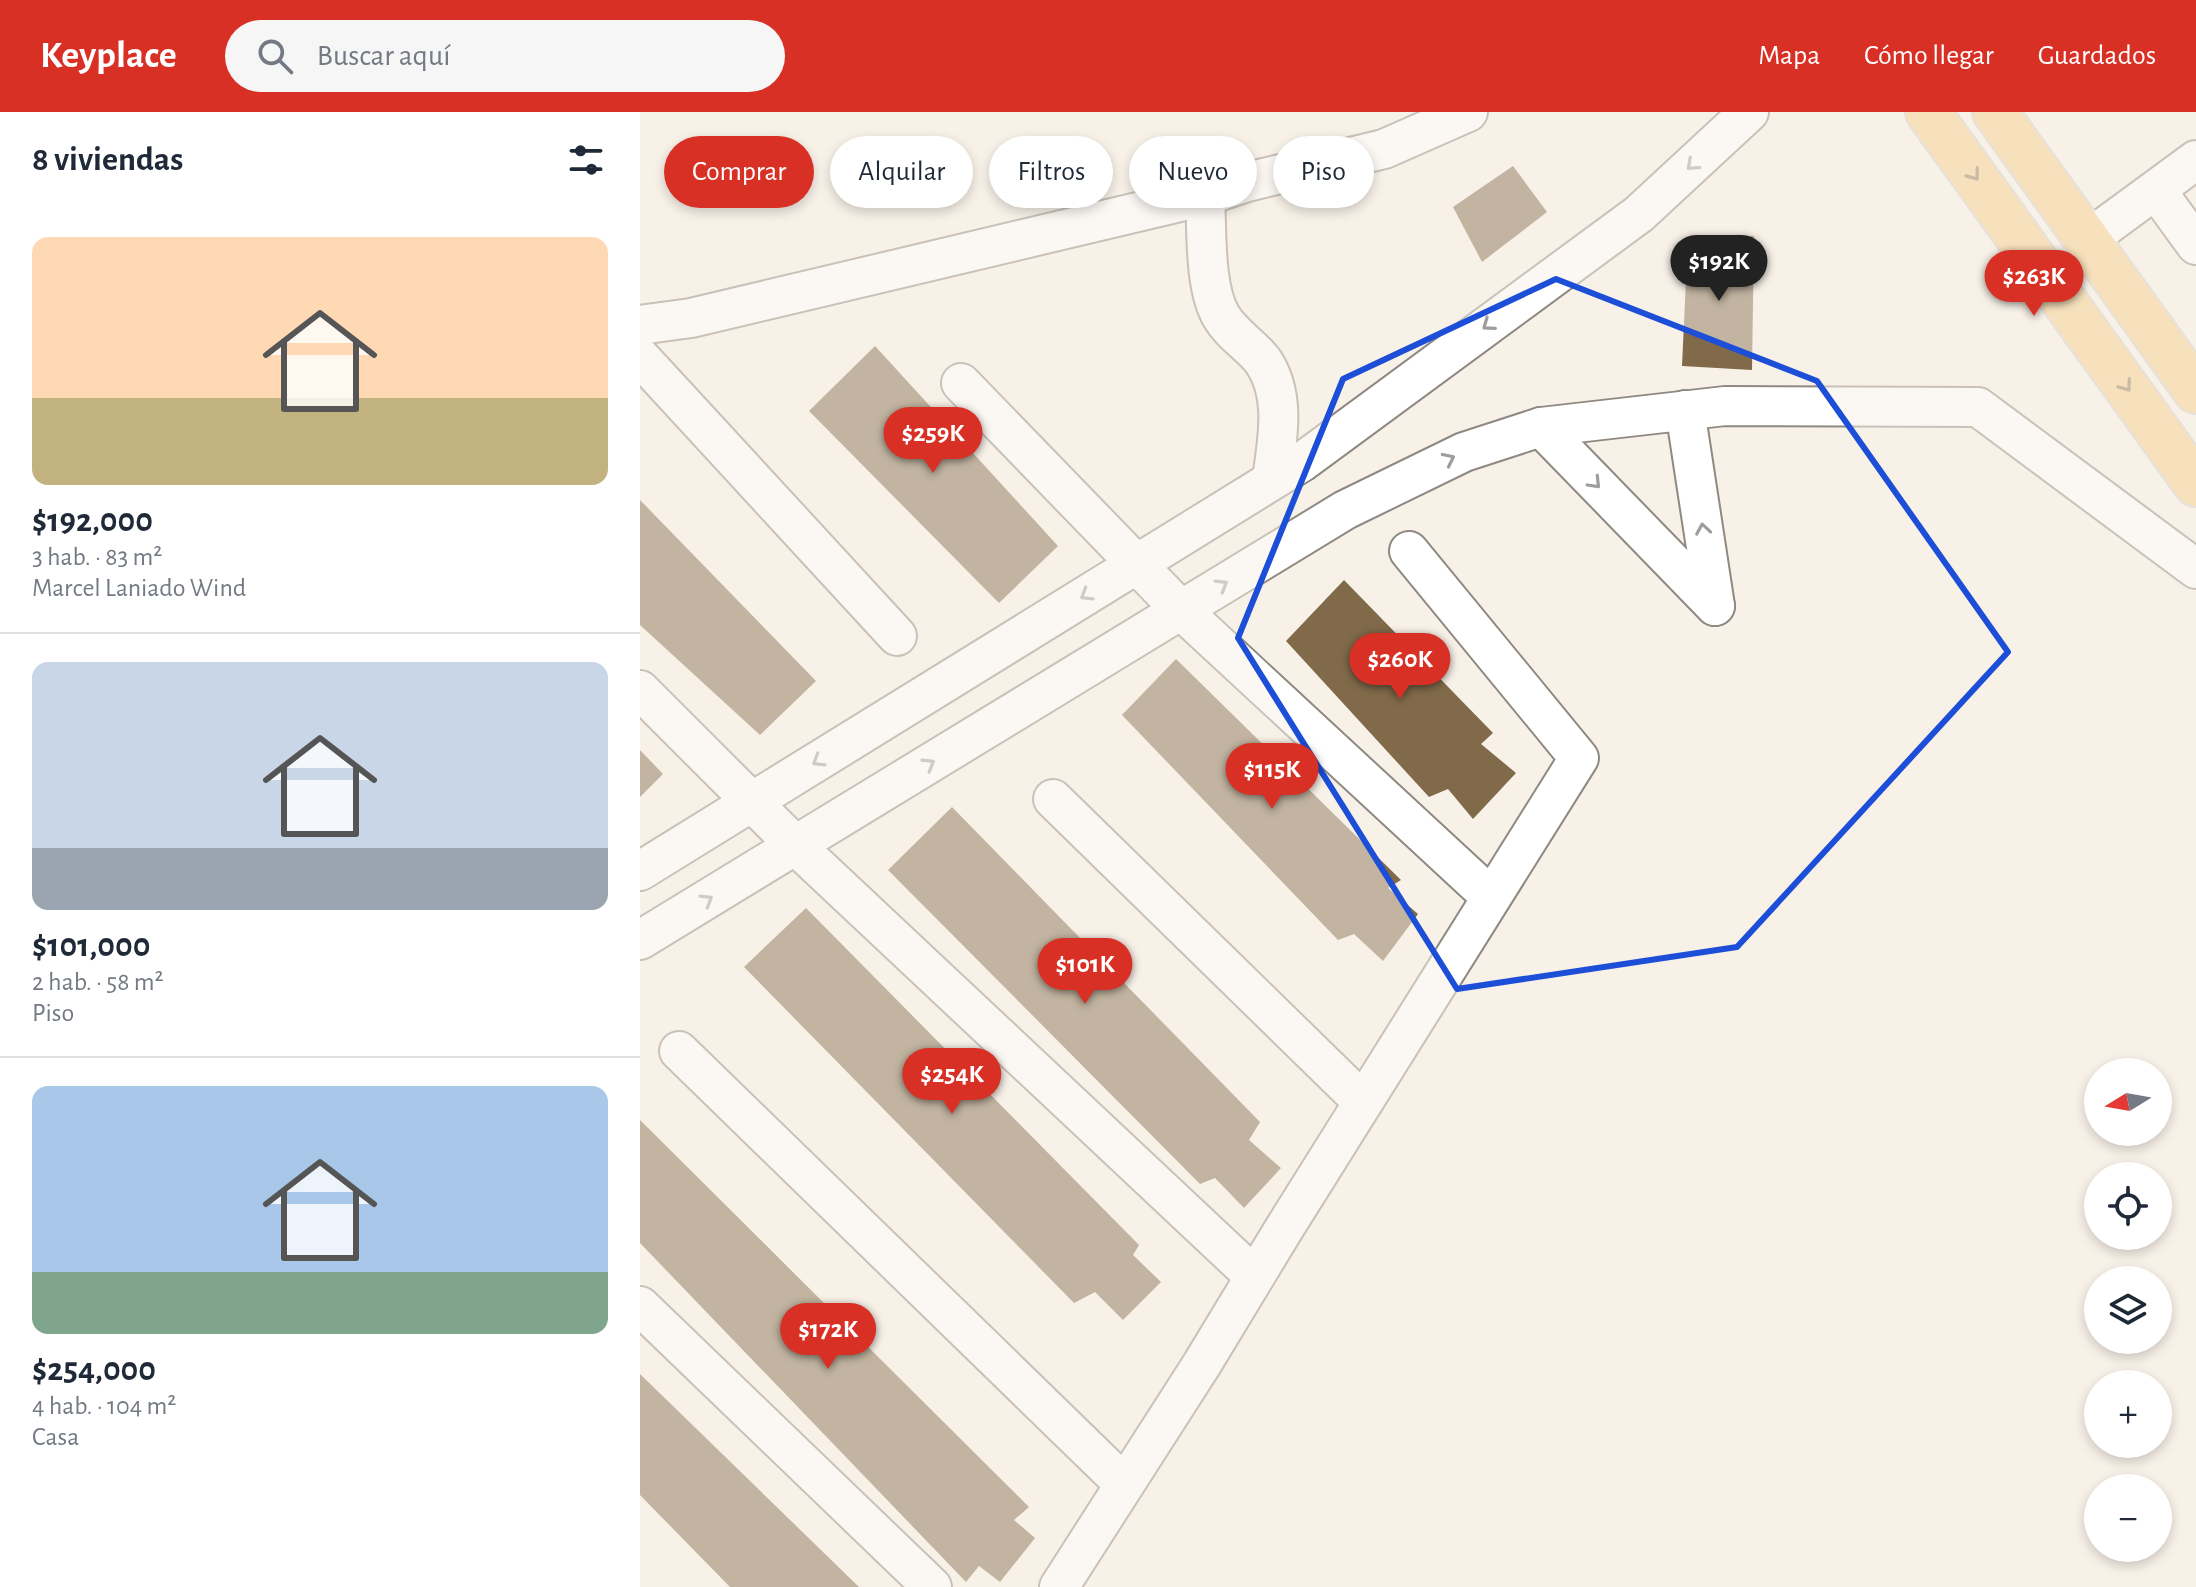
<!DOCTYPE html>
<html lang="es">
<meta charset="utf-8">
<style>
body{margin:0;font-family:"Alegreya Sans",sans-serif;background:#f6f6f7;color:#1f2937;height:100vh;display:flex;flex-direction:column;font-size:30px;white-space:nowrap}
*{box-sizing:border-box;margin:0}
p{font-size:26px;color:#747a83}
.icon{flex:none;width:44px;height:44px;fill:none;stroke:currentColor;stroke-width:2;stroke-linecap:round;stroke-linejoin:round}
.map{position:relative;flex:1;overflow:hidden}
.details{display:flex;flex-direction:column;background:#fff;width:640px}
.details>*{flex:none}
.hud{position:absolute;left:24px;top:24px;width:760px;height:72px;display:flex;gap:16px}
.needle{width:52px;rotate:259deg}
.controls{position:absolute;left:1444px;top:946px;display:grid;gap:16px}
.controls a{display:grid;place-items:center;width:88px;height:88px;border-radius:50%;background:#fff;box-shadow:0 4px 12px #0003;font-size:40px}
.price{position:absolute;translate:-50% -68px;padding:0 18px;border-radius:28px;background:#d93025;color:#fff;font-size:26px;line-height:52px;filter:drop-shadow(0 2px 4px #0008)}
.price::after{content:'';position:absolute;left:50%;top:48px;width:24px;height:18px;margin-left:-12px;background:inherit;clip-path:polygon(0 0,100% 0,50% 100%)}
.price.on{background:#222;color:#fff}
ul{padding:0;list-style:none}
li{display:grid;align-content:center;gap:16px;height:424px;padding:0 32px}
li+li{border-top:2px solid #e0e1e3}
li span{display:grid;place-items:center;height:248px;border-radius:16px;color:#555}
li>.icon{margin-inline-start:auto}
span .icon{width:144px;height:144px;fill:#fffc;stroke-width:1}
li b{font-size:34px}
h2{display:flex;justify-content:space-between;align-items:center;height:96px;padding:0 32px;font-size:34px}
.tag{padding:0 28px;border-radius:36px;background:#fff;box-shadow:0 4px 12px #0003;font-size:28px;line-height:72px}
.tag.on{background:#d93025;color:#fff}
header{display:flex;align-items:center;gap:48px;box-sizing:border-box;height:112px;padding:0 40px;background:#d93025;color:#fff}
header strong{font-size:38px}
nav{display:flex;gap:44px;margin-inline-start:auto;font-size:28px}
.search{width:560px;height:72px;background:#f6f6f7;display:flex;align-items:center;gap:20px;box-sizing:border-box;padding:0 28px;border-radius:44px;color:#747a83;font-size:30px}
main{display:flex;flex:1;min-height:0}
.map>svg:first-child{display:block}
.building{fill:#816a4a}
.lines{fill:none;stroke-linecap:round;stroke-linejoin:round}
.minor-casing{stroke:#8f8981;stroke-width:42}
.major-casing{stroke:#d0cfce;stroke-width:48}
.minor{stroke:#fff;stroke-width:38}
.major{stroke:#f7cd87;stroke-width:44}
.oneway{stroke:#9e9d9c}
.oneway2{stroke:#907a54}
.marked{fill:none;stroke:#1d4ed8;stroke-width:6;stroke-linejoin:round}
</style>
<header>
<strong>Keyplace</strong>
<div class="search"><svg class="icon" aria-label="search" viewBox="0 0 24 24"><circle cx="10" cy="10" r="6"/><path d="M15 15l6 6"/></svg>Buscar aquí</div>
<nav><a>Mapa</a><a>Cómo llegar</a><a>Guardados</a></nav>
</header>
<main>
<section class="details">
<h2>8 viviendas<svg class="icon" aria-label="filters" viewBox="0 0 24 24"><path d="M4 7h16M4 17h16"/><circle cx="9" cy="7" r="2"/><circle cx="15" cy="17" r="2"/></svg></h2>
<ul>
<li><span style="background:linear-gradient(#ffd9b3 65%,#c2b280 0)"><svg class="icon" aria-label="home" viewBox="0 0 24 24"><path d="M3 11l9-7 9 7M6 9v11h12V9"/></svg></span><div><b>$192,000</b><p>3 hab. · 83 m²</p><p>Marcel Laniado Wind</p></div></li>
<li><span style="background:linear-gradient(#c9d6e8 75%,#9aa5b1 0)"><svg class="icon" aria-label="home" viewBox="0 0 24 24"><path d="M3 11l9-7 9 7M6 9v11h12V9"/></svg></span><div><b>$101,000</b><p>2 hab. · 58 m²</p><p>Piso</p></div></li>
<li><span style="background:linear-gradient(#a9c7e8 75%,#7fa58c 0)"><svg class="icon" aria-label="home" viewBox="0 0 24 24"><path d="M3 11l9-7 9 7M6 9v11h12V9"/></svg></span><div><b>$254,000</b><p>4 hab. · 104 m²</p><p>Casa</p></div></li>
</ul>
</section>
<div class="map">
<svg width="1556" height="1475" viewBox="0 0 1556 1475">
<rect width="100%" height="100%" fill="#f8f1e8"/>
<!-- building -->
<g class="building">
<path d="M873 54 907 100 842 150 813 95Z"/>
<path d="M1114 124 1112 258 1042 254 1048 125Z"/>
<path d="M235 234 418 434 359 491 169 299Z"/>
<path d="M0 388 176 569 120 623 0 513Z"/>
<path d="M704 468 853 621 841 632 876 661 833 707 808 677 789 685 646 529Z"/>
<path d="M536 547 761 768 748 776 778 802 743 849 714 822 698 828 482 603Z"/>
<path d="M0 638 23 662 0 685Z"/>
<path d="M312 695 620 1010 609 1028 641 1056 604 1096 575 1066 560 1072 248 758Z"/>
<path d="M166 796 499 1133 493 1143 521 1170 483 1208 455 1180 434 1191 104 855Z"/>
<path d="M0 1008 389 1395 374 1408 395 1426 360 1470 339 1454 326 1470 0 1131Z"/>
<path d="M0 1262 219 1475H90L0 1383Z"/>
</g>
<g class="lines">
<defs>
<g id="minor">
<path d="M1516 78 1556 133"/>
<path d="M565 84C567 118 564 175 581 204 591 222 611 233 623 249 647 284 637 329 632 368"/>
<path d="M1447 128 1556 48"/>
<path d="M0 213 51 206 565 84 607 70 744 37 828 0"/>
<path d="M0 245 257 524"/>
<path d="M321 271 541 498 851 785"/>
<path d="M1045 298 1075 494"/>
<path d="M901 315 1075 494"/>
<path d="M0 578 156 734 614 1164"/>
<path d="M413 687 723 990"/>
<path d="M0 759 662 350 999 102 1109 0"/>
<path d="M0 828 705 398 824 340 901 315 1085 294 1338 295 1556 457"/>
<path d="M39 939 484 1372"/>
<path d="M0 1194 292 1475"/>
<path d="M419 1475 562 1252 642 1120 939 646 769 439"/>
</g>
<g id="major">
<path d="M1288 0 1556 372"/>
<path d="M1355 0 1556 279"/>
</g>
</defs>
<!-- minor casing -->
<use href="#minor" class="minor-casing"/>
<!-- major casing -->
<use href="#major" class="major-casing"/>
<!-- minor -->
<use href="#minor" class="minor"/>
<!-- major -->
<use href="#major" class="major"/>
</g>
<!-- one-way arrows -->
<defs><path id="oneway-chevron" d="M-2-3.5L2.5 0L-2 3.5" fill="none" stroke-width="1.6" stroke-linecap="round" stroke-linejoin="round" transform="scale(2)"/></defs>
<g class="oneway">
<use href="#oneway-chevron" transform="translate(1052 53) rotate(138)"/>
<use href="#oneway-chevron" transform="translate(848 213) rotate(144)"/>
<use href="#oneway-chevron" transform="translate(809 347) rotate(-26)"/>
<use href="#oneway-chevron" transform="translate(955 371) rotate(46)"/>
<use href="#oneway-chevron" transform="translate(1063 417) rotate(-99)"/>
<use href="#oneway-chevron" transform="translate(582 473) rotate(-31)"/>
<use href="#oneway-chevron" transform="translate(446 483) rotate(148)"/>
<use href="#oneway-chevron" transform="translate(178 649) rotate(148)"/>
<use href="#oneway-chevron" transform="translate(289 652) rotate(-31)"/>
<use href="#oneway-chevron" transform="translate(67 788) rotate(-31)"/>
</g>
<g class="oneway2">
<use href="#oneway-chevron" transform="translate(1334 63) rotate(54)"/>
<use href="#oneway-chevron" transform="translate(1486 274) rotate(54)"/>
</g>
<!-- marked area -->
<path d="M0 0H1556V1475H0ZM916 167 1177 269 1368 540 1097 835 817 877 598 526 703 267Z" fill="#f8f1e8" fill-opacity=".55" fill-rule="evenodd"/>
<path class="marked" d="M916 167 1177 269 1368 540 1097 835 817 877 598 526 703 267Z"/>
</svg>
<div class="controls">
<a><svg class="needle" viewBox="-14 -14 28 28"><path d="M0-13l5 13h-10z" fill="#e53935"/><path d="M0 13l5-13h-10z" fill="#747a83"/></svg></a>
<a><svg class="icon" aria-label="locate" viewBox="0 0 24 24"><circle cx="12" cy="12" r="6"/><path d="M12 2v4M12 18v4M2 12h4M18 12h4"/></svg></a>
<a><svg class="icon" aria-label="layers" viewBox="0 0 24 24"><path d="M12 4l9 5-9 5-9-5zM3 14l9 5 9-5"/></svg></a>
<a>+</a>
<a>−</a>
</div>
<b class="price on" style="left:1079px;top:191px">$192K</b>
<b class="price" style="left:1394px;top:206px">$263K</b>
<b class="price" style="left:293px;top:363px">$259K</b>
<b class="price" style="left:760px;top:589px">$260K</b>
<b class="price" style="left:632px;top:699px">$115K</b>
<b class="price" style="left:445px;top:894px">$101K</b>
<b class="price" style="left:312px;top:1004px">$254K</b>
<b class="price" style="left:188px;top:1259px">$172K</b>
<div class="hud">
<a class="tag on">Comprar</a>
<a class="tag">Alquilar</a>
<a class="tag">Filtros</a>
<a class="tag">Nuevo</a>
<a class="tag">Piso</a>
</div>
</div>
</main>
